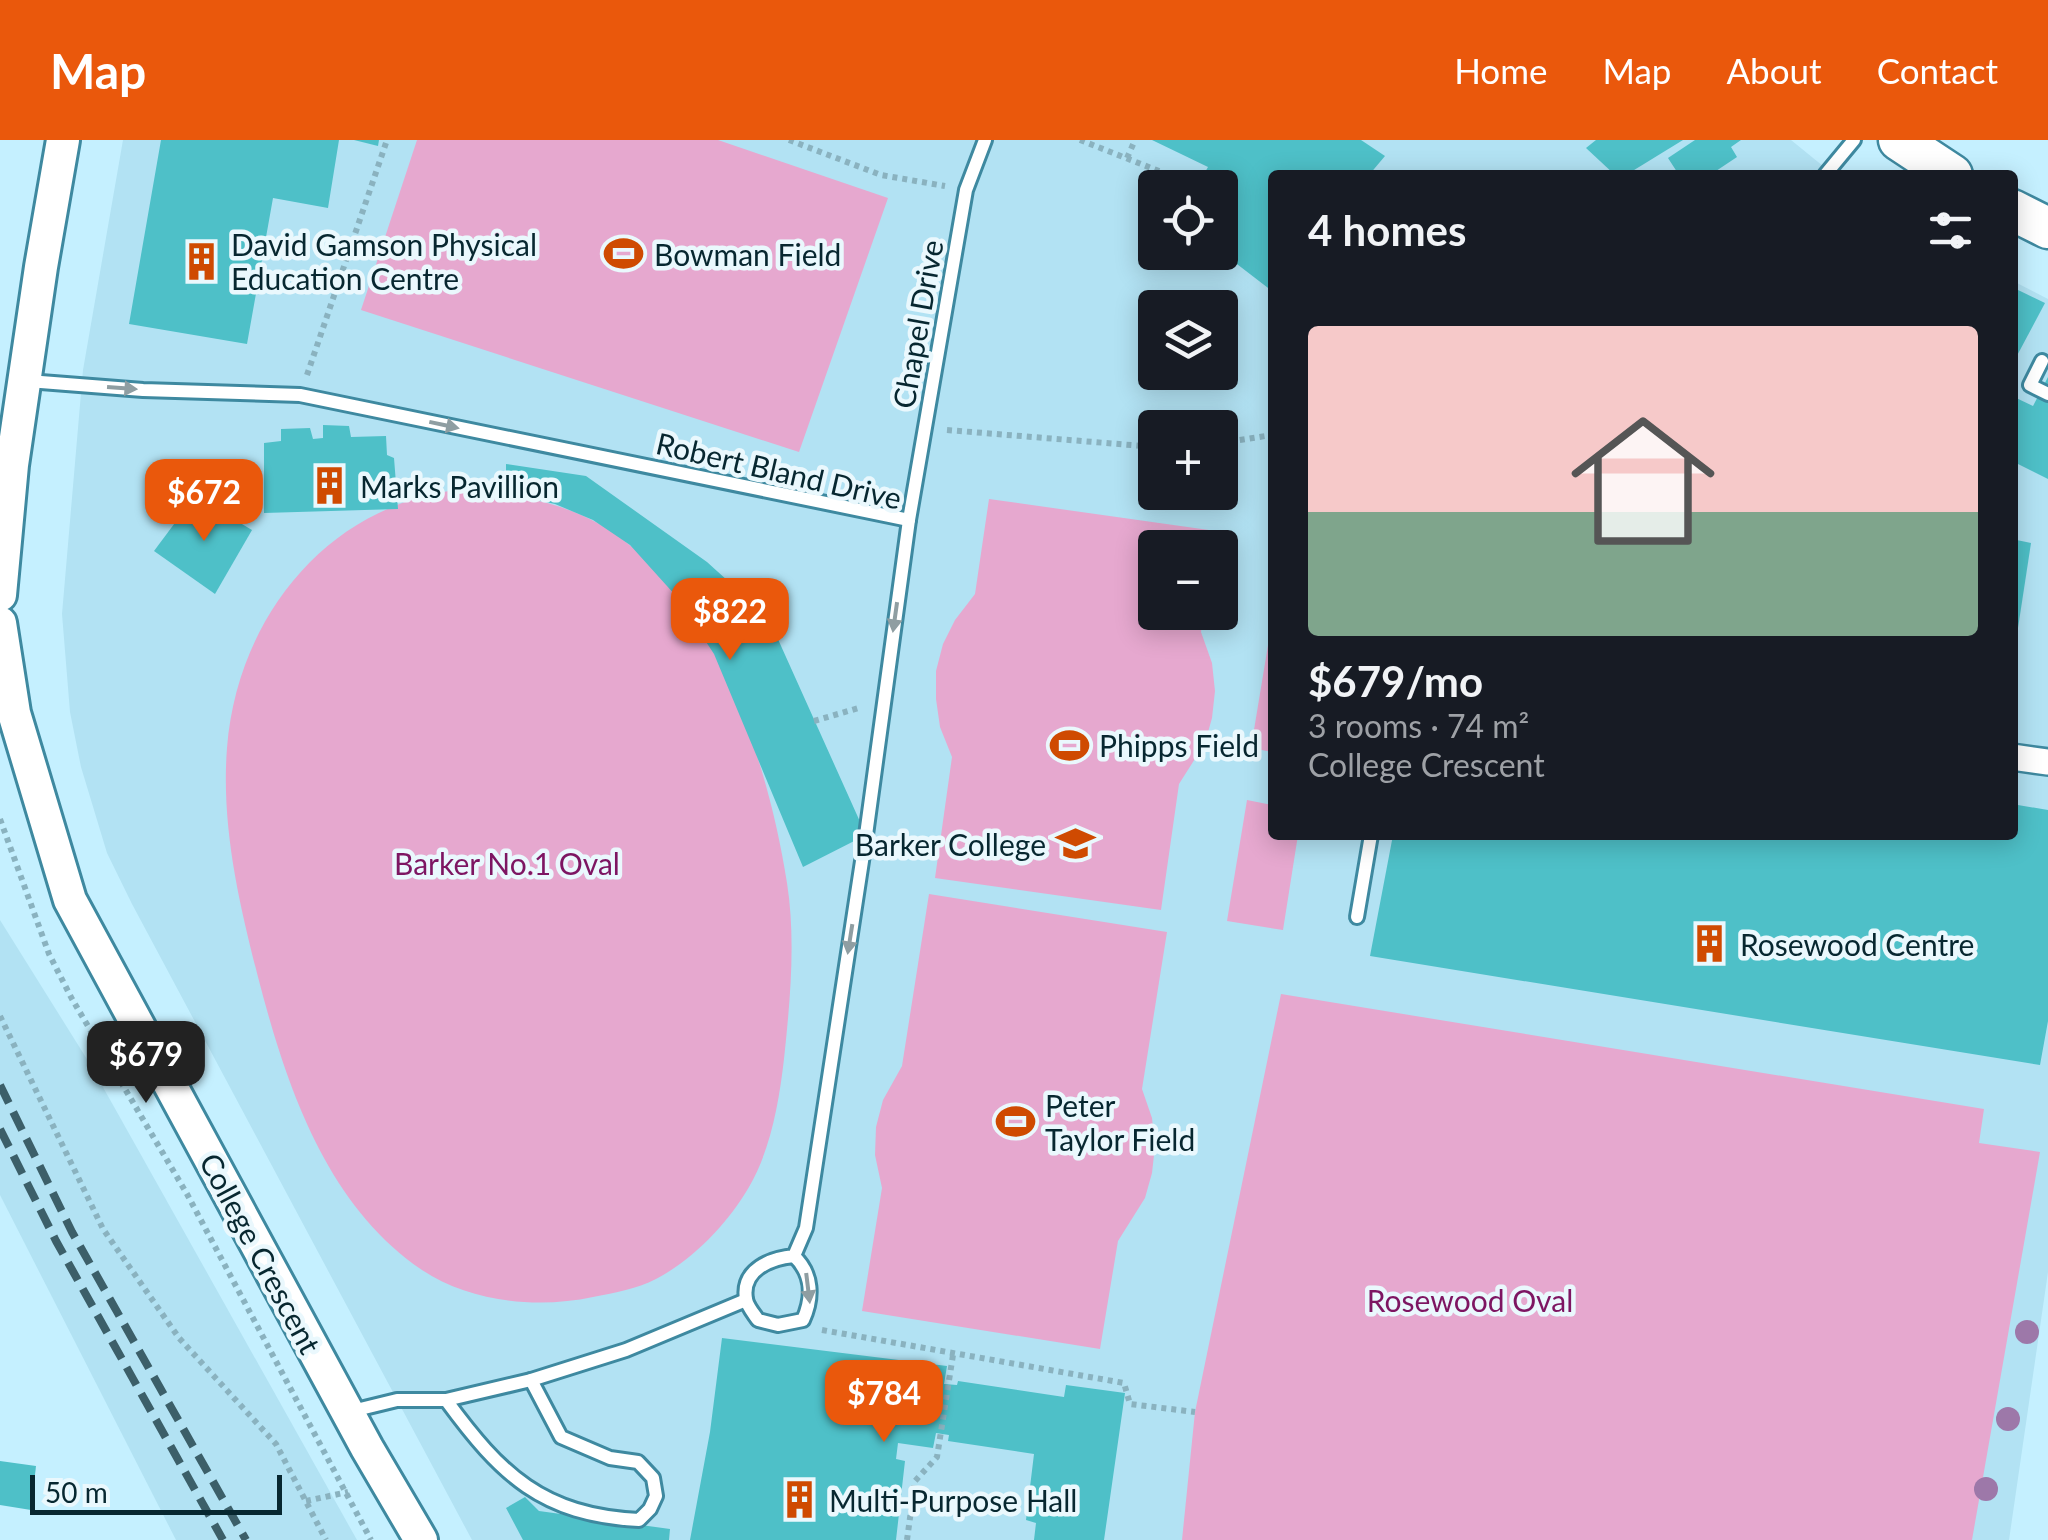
<!DOCTYPE html>
<meta charset="utf-8">
<style>
body{margin:0;font-family:Lato,sans-serif;background:#20242c;color:#f1f3f6;height:100vh;display:flex;flex-direction:column;font-size:38px;white-space:nowrap}
*{box-sizing:border-box;margin:0}
p{font-size:32px;color:#9ea1a6}
.icon{flex:none;width:55px;height:55px;fill:none;stroke:currentColor;stroke-width:2;stroke-linecap:round;stroke-linejoin:round}
.map{position:relative;flex:1;overflow:hidden}
.drawer{position:absolute;left:1268px;top:30px;width:750px;height:670px;display:flex;flex-direction:column;background:#171b24;border-radius:10px;box-shadow:0 5px 25px #0003}
.drawer>*{flex:none}
.buttons{position:absolute;left:1138px;top:30px;display:grid;gap:20px}
.buttons a{display:grid;place-items:center;width:100px;height:100px;border-radius:10px;background:#171b24;box-shadow:0 5px 25px #0003;font-size:50px}
.scale{position:absolute;left:30px;bottom:25px;width:252px;box-sizing:border-box;padding-left:10px;border:5px solid #072730;border-top:0;font-size:28px;line-height:35px;white-space:nowrap;color:#072730;-webkit-text-stroke:8px #eaf8fd;paint-order:stroke}
.price{position:absolute;translate:-50% -85px;padding:0 22px;border-radius:20px;background:#ea580c;color:#fff;font-size:32px;line-height:65px;filter:drop-shadow(0 2px 5px #0008)}
.price::after{content:'';position:absolute;left:50%;top:60px;width:30px;height:22px;margin-left:-15px;background:inherit;clip-path:polygon(0 0,100% 0,50% 100%)}
.price.selected{background:#222;color:#fff}
ul{padding:0;list-style:none}
li{display:grid;align-content:center;gap:20px;height:530px;padding:0 40px}
li span{display:grid;place-items:center;height:310px;border-radius:10px;color:#555}
li>.icon{margin-inline-start:auto}
span .icon{width:180px;height:180px;fill:#fffc;stroke-width:1}
li b{font-size:42px}
h2{display:flex;justify-content:space-between;align-items:center;height:120px;padding:0 40px;font-size:42px}
header{display:flex;align-items:center;gap:60px;box-sizing:border-box;height:140px;padding:0 50px;background:#ea580c;color:#fff}
header strong{font-size:48px}
nav{display:flex;gap:55px;margin-inline-start:auto;font-size:35px}
.map>svg:first-child{display:block}
.built{fill:#b2e2f3;fill-rule:evenodd}
.green{fill:#e6a8cf}
.building{fill:#4ec0c8}
.lines{fill:none;stroke-linecap:round;stroke-linejoin:round}
.service-casing{stroke:#3e89a0;stroke-width:18}
.minor-casing{stroke:#3e89a0;stroke-width:30}
.tertiary-casing{stroke:#3e89a0;stroke-width:38}
.primary-casing{stroke:#3e89a0;stroke-width:45}
.path{stroke:#8ab2bf;stroke-width:6;stroke-dasharray:5 5;stroke-linecap:butt}
.service{stroke:#fff;stroke-width:12}
.minor{stroke:#fff;stroke-width:25}
.tertiary{stroke:#fff;stroke-width:32}
.primary{stroke:#fff;stroke-width:40}
.rail{stroke:#3c5f69;stroke-width:8;stroke-dasharray:20 10;stroke-linecap:butt}
.tree{fill:#9d78a9}
.oneway{fill:#8f9ea2}
.labels{text-anchor:middle;dominant-baseline:central;stroke-width:9;stroke-linejoin:round;paint-order:stroke}
.poi-label{font-size:30px;fill:#072730;stroke:#eaf8fd;text-anchor:start}
.street-label{font-size:30px;fill:#072730;stroke:#eaf8fd}
.park-label{font-size:30px;fill:#7d1562;stroke:#eaf8fd}
</style>
<header>
<strong>Map</strong>
<nav><a>Home</a><a>Map</a><a>About</a><a>Contact</a></nav>
</header>
<div class="map">
<svg width="2048" height="1400" viewBox="0 0 2048 1400">
<rect width="100%" height="100%" fill="#c5f0ff"/>
<!-- built -->
<g class="built">
<path d="M123 0H1791L1834 35H1272V695H2012L2013 141 2048 159V1132L2009 1400H472L132 764 107 713 81 627 70 572 62 474 83 230ZM1155 48H1220V112H1155ZM1155 168H1220V232H1155ZM1155 288H1220V352H1155ZM1155 408H1220V472H1155Z"/>
<path d="M0 780 90 924 357 1400H176L0 1055Z"/>
</g>
<!-- green -->
<g class="green">
<path d="M417 0H718L888 58 799 312 361 170Z"/>
<path d="M457 350C520 354 583 364 632 407 723 485 769 628 787 743 796 800 790 862 784 919 779 962 771 1009 749 1047 728 1083 694 1119 656 1139 637 1149 613 1153 593 1157 537 1169 470 1162 422 1130 326 1065 286 945 258 837 239 763 221 686 227 608 237 479 326 366 457 350Z"/>
<path d="M989 359 1216 391 1213 407 1155 408V472L1204 473 1201 492 1212 523 1215 551 1212 578 1205 603 1179 644 1161 770 935 738 952 617 940 587 936 559V531L943 504 955 480 975 454Z"/>
<path d="M1271 487H1272V612L1251 608Z"/>
<path d="M1247 660 1272 665V695H1298L1283 790 1227 781Z"/>
<path d="M929 754 1167 792 1142 949 1152 978 1155 1006 1152 1033 1145 1058 1118 1101 1100 1209 862 1171 882 1048 875 1015 876 987 883 960 902 926Z"/>
<path d="M1281 854 1984 969 1979 1003 2040 1012 1972 1400H1182L1195 1272Z"/>
</g>
<!-- building -->
<g class="building">
<path d="M161 0H339L328 68 273 58 247 204 129 184Z"/>
<path d="M354 0H379L378 6Z"/>
<path d="M1152 0H1361L1385 16 1369 35H1272V151L1220 111V48H1196L1208 27Z"/>
<path d="M1596 0H1683L1626 35H1615L1586 8Z"/>
<path d="M1695 0H1741L1731 7 1737 17 1710 35H1679L1668 18Z"/>
<path d="M2016 149 2045 163 2012 225V156Z"/>
<path d="M2048 237V339L2012 321V256L2033 266Z"/>
<path d="M323 285 349 286 351 297 386 296 387 315 394 318 398 369 264 373V303L281 301V289L310 288 313 299 323 298Z"/>
<path d="M506 324 586 336 707 422 768 477 866 695 803 727 714 514 676 456 630 405 593 380 555 364 506 353Z"/>
<path d="M195 356 252 390 215 454 154 411Z"/>
<path d="M2012 399 2031 403 2018 488 2012 487Z"/>
<path d="M2012 664 2048 670V881L2040 925 1370 816 1393 695H2012Z"/>
<path d="M722 1198 947 1226 944 1244 957 1245 958 1241 1064 1257 1066 1245 1125 1253 1104 1400H1034L1036 1383 1026 1380 1034 1314 948 1301 949 1295 936 1293 933 1308 898 1303 896 1319 905 1321 896 1400H690L710 1292Z"/>
<path d="M0 1321 36 1326 31 1370 0 1365Z"/>
<path d="M525 1357 539 1371 670 1389 669 1400H523L506 1368Z"/>
</g>
<g class="lines">
<defs>
<g id="service">
<path d="M1825 35 1854 0"/>
<path d="M2042 221 2030 245 2048 254"/>
<path d="M28 241 143 250 300 255 909 380"/>
<path d="M1357 777 1371 695"/>
<path d="M794 1116C772 1118 741 1129 746 1159 747 1166 754 1174 758 1180L778 1185 803 1180C813 1158 813 1134 794 1116L806 1088 866 695 909 380 966 50 985 0"/>
<path d="M446 1260C501 1335 542 1375 639 1380L650 1369 656 1356 653 1338 638 1322 610 1318 561 1297 531 1240"/>
<path d="M352 1271 397 1260H446L531 1240 626 1210 746 1160"/>
</g>
<path id="minor" d="M2012 617 2048 622"/>
<g id="tertiary">
<path d="M0 455 12 325 41 127 63 0"/>
<path d="M0 483 14 573 70 760 367 1308 421 1400"/>
</g>
<g id="primary">
<path d="M1899 0 1952 35"/>
<path d="M2012 70 2048 88"/>
</g>
</defs>
<!-- service casing -->
<use href="#service" class="service-casing"/>
<!-- minor casing -->
<use href="#minor" class="minor-casing"/>
<!-- tertiary casing -->
<use href="#tertiary" class="tertiary-casing"/>
<!-- primary casing -->
<use href="#primary" class="primary-casing"/>
<!-- path -->
<g class="path">
<path d="M789 0 881 35 945 46"/>
<path d="M1080 0 1197 46"/>
<path d="M1127 18 1135 0"/>
<path d="M307 235 387 0"/>
<path d="M947 290 1155 307"/>
<path d="M1220 303 1272 295"/>
<path d="M814 581 862 567"/>
<path d="M0 679 49 814 72 859 187 1054 371 1400"/>
<path d="M0 876 103 1089 179 1198 276 1304 326 1400"/>
<path d="M822 1190 1124 1243 1130 1264 1195 1272"/>
<path d="M306 1361 348 1352"/>
<path d="M907 1400 915 1341 937 1317 953 1215"/>
</g>
<!-- service -->
<use href="#service" class="service"/>
<!-- minor -->
<use href="#minor" class="minor"/>
<!-- tertiary -->
<use href="#tertiary" class="tertiary"/>
<!-- primary -->
<use href="#primary" class="primary"/>
<!-- rail -->
<g class="rail">
<path d="M0 945 72 1092 246 1400"/>
<path d="M0 989 56 1101 223 1400"/>
</g>
</g>
<!-- trees -->
<g class="tree">
<circle cx="2027" cy="1192" r="12"/>
<circle cx="2008" cy="1279" r="12"/>
<circle cx="1986" cy="1349" r="12"/>
</g>
<!-- one-way arrows -->
<defs><path id="oneway-solid" d="M-6-.8H1V-3.2L6.5 0L1 3.2V.8H-6Z" transform="scale(2.5)"/></defs>
<g class="oneway">
<use href="#oneway-solid" transform="translate(122 248) rotate(4)"/>
<use href="#oneway-solid" transform="translate(444 285) rotate(12)"/>
<use href="#oneway-solid" transform="translate(895 477) rotate(98)"/>
<use href="#oneway-solid" transform="translate(850 799) rotate(99)"/>
<use href="#oneway-solid" transform="translate(808 1148) rotate(83)"/>
</g>
<!-- icons -->
<defs>
<symbol id="stadium-bare" viewBox="-9 -9 18 18"><path d="M0-5a6.5 5 0 1 0 0 10a6.5 5 0 1 0 0-10ZM-3.5-1.8h7v3.6h-7Z" fill="#cf4a01" stroke="#eaf8fd" stroke-width="2.5" paint-order="stroke"/></symbol>
<symbol id="building-bare" viewBox="-9 -9 18 18"><path d="M-4-6H4V6H1V3H-1V6H-4ZM-2.5-4.3h1.7v1.8h-1.7ZM.8-4.3h1.7v1.8H.8ZM-2.5-1h1.7V.8h-1.7ZM.8-1h1.7V.8H.8Z" fill="#cf4a01" stroke="#eaf8fd" stroke-width="2.5" paint-order="stroke"/></symbol>
<symbol id="school-bare" viewBox="-9 -9 18 18"><path d="M0-5L7-2L0 1L-7-2ZM-4 1L0 2.5L4 1V4Q0 6-4 4Z" fill="#cf4a01" stroke="#eaf8fd" stroke-width="2.5" paint-order="stroke"/></symbol>
</defs>
<g fill-rule="evenodd">
<use href="#stadium-bare" x="596" y="86" width="55" height="55"/>
<use href="#building-bare" x="174" y="94" width="55" height="55"/>
<use href="#building-bare" x="302" y="318" width="55" height="55"/>
<use href="#stadium-bare" x="1042" y="578" width="55" height="55"/>
<use href="#school-bare" x="1048" y="676" width="55" height="55"/>
<use href="#building-bare" x="1682" y="776" width="55" height="55"/>
<use href="#stadium-bare" x="988" y="954" width="55" height="55"/>
<use href="#building-bare" x="772" y="1332" width="55" height="55"/>
</g>
<g class="labels">
<!-- poi labels -->
<g class="poi-label">
<text x="231" y="104">David Gamson Physical<tspan x="231" dy="34">Education Centre</tspan></text>
<text x="654" y="114">Bowman Field</text>
<text x="360" y="346">Marks Pavillion</text>
<text x="1099" y="605">Phipps Field</text>
<text x="1046" y="704" text-anchor="end">Barker College</text>
<text x="1740" y="804">Rosewood Centre</text>
<text x="1045" y="965">Peter<tspan x="1045" dy="34">Taylor Field</tspan></text>
<text x="829" y="1360">Multi-Purpose Hall</text>
</g>
<!-- street labels -->
<g class="street-label">
<text transform="translate(917 184) rotate(-80)">Chapel Drive</text>
<text transform="translate(779 330) rotate(13)">Robert Bland Drive</text>
<text transform="translate(261 1113) rotate(62)">College Crescent</text>
</g>
<!-- park labels -->
<g class="park-label">
<text x="507" y="723">Barker No.1 Oval</text>
<text x="1470" y="1160">Rosewood Oval</text>
</g>
</g>
</svg>
<div class="buttons">
<a><svg class="icon" aria-label="locate" viewBox="0 0 24 24"><circle cx="12" cy="12" r="6"/><path d="M12 2v4M12 18v4M2 12h4M18 12h4"/></svg></a>
<a><svg class="icon" aria-label="layers" viewBox="0 0 24 24"><path d="M12 4l9 5-9 5-9-5zM3 14l9 5 9-5"/></svg></a>
<a>+</a>
<a>−</a>
</div>
<div class="scale">50 m</div>
<b class="price" style="left:204px;top:404px">$672</b>
<b class="price" style="left:730px;top:523px">$822</b>
<b class="price selected" style="left:146px;top:966px">$679</b>
<b class="price" style="left:884px;top:1305px">$784</b>
<section class="drawer">
<h2>4 homes<svg class="icon" aria-label="filters" viewBox="0 0 24 24"><path d="M4 7h16M4 17h16"/><circle cx="9" cy="7" r="2"/><circle cx="15" cy="17" r="2"/></svg></h2>
<ul>
<li><span style="background:linear-gradient(#f6c9c9 60%,#7fa58c 0)"><svg class="icon" aria-label="home" viewBox="0 0 24 24"><path d="M3 11l9-7 9 7M6 9v11h12V9"/></svg></span><div><b>$679/mo</b><p>3 rooms · 74 m²</p><p>College Crescent</p></div></li>
</ul>
</section>
</div>
